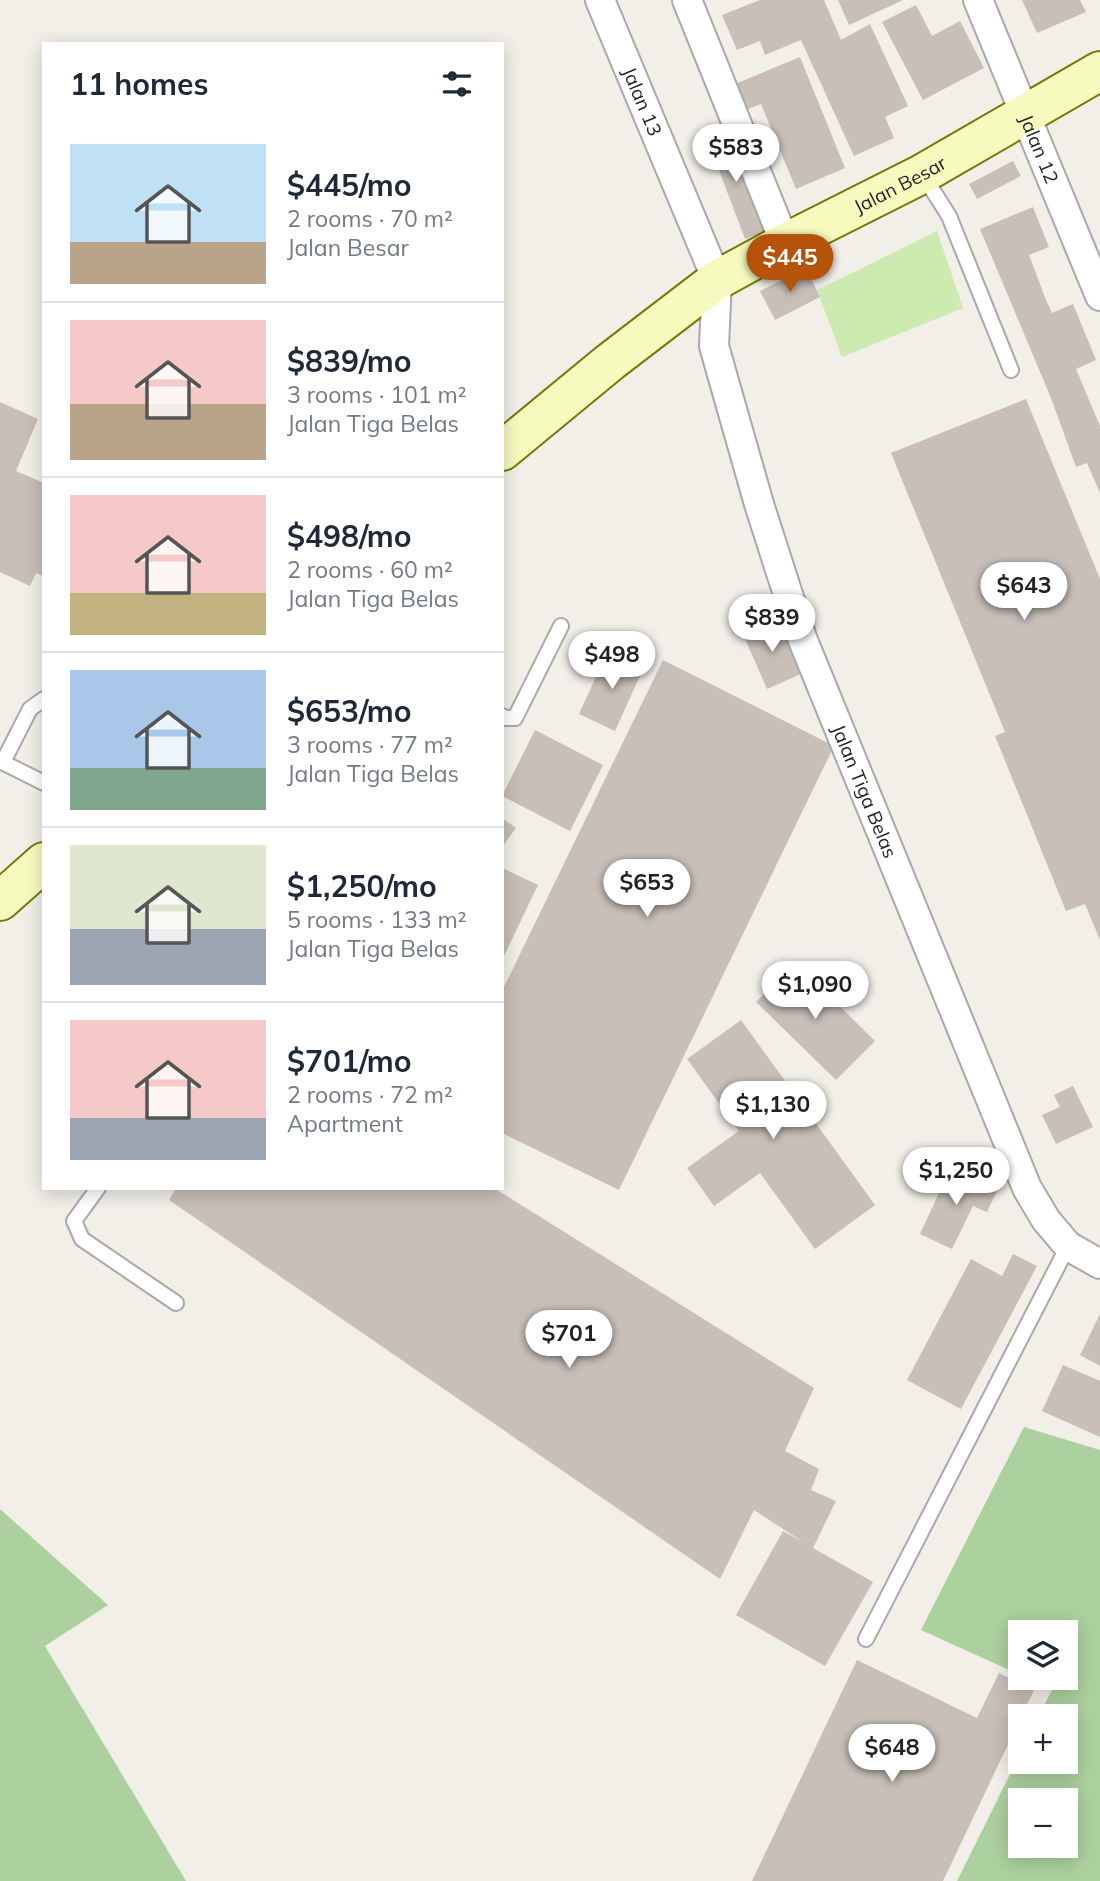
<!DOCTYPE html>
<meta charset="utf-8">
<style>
body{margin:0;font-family:Mulish,sans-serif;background:#f2f2f3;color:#1f2937;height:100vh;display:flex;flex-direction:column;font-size:26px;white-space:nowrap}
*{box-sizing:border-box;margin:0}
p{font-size:23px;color:#747a83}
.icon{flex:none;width:38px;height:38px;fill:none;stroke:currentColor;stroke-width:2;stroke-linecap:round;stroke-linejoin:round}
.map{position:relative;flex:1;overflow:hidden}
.panel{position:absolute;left:42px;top:42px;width:462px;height:1148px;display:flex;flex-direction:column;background:#fff;border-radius:0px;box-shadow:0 4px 18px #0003}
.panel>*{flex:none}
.controls{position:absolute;left:1008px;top:1620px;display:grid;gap:14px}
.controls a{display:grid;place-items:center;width:70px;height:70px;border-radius:0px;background:#fff;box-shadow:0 4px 18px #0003;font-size:35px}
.price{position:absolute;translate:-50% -60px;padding:0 16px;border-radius:24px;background:#fff;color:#222;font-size:23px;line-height:46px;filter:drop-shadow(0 2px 4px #0008)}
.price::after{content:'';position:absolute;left:50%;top:42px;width:21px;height:16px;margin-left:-10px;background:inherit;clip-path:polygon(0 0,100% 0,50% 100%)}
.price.current{background:#b45309;color:#fff}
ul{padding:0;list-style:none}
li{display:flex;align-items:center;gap:21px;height:175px;padding:0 28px}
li+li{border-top:2px solid #e0e1e3}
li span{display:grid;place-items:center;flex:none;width:196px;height:140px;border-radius:0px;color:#555}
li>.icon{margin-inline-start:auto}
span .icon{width:84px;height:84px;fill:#fffc;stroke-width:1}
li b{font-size:30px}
h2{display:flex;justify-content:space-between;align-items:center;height:84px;padding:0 28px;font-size:30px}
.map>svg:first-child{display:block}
.grass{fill:#cdebb0}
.forest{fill:#add19e;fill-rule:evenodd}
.building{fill:#c7bfb8}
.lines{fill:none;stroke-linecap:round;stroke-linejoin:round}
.lane-casing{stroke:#a9a9a9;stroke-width:18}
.street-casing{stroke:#a9a9a9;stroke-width:32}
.secondary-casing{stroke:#707d05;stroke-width:42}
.lane{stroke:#fff;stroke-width:14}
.street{stroke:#fff;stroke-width:28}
.secondary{stroke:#f7fabf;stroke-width:38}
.labels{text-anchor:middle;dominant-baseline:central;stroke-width:7;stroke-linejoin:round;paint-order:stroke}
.street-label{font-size:19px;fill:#222;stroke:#fff}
</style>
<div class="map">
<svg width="1100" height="1881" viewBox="0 0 1100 1881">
<rect width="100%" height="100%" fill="#f2efe9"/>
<!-- grass -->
<path class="grass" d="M937 231 963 308 842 357 817 290Z"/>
<!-- forest -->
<g class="forest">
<path d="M1024 1427 1100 1450V1881H957L1020 1754V1762H1066V1717H1038L1052 1690 1027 1678H1066V1633H1020V1675L921 1630ZM1020 1801H1066V1846H1020Z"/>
<path d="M0 1509 108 1605 45 1646 186 1881H0Z"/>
</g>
<!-- building -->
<g class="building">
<path d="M760 0H824L841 40 870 24 908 106 885 117 894 138 854 156 801 40 765 55 760 41 737 50 722 15Z"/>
<path d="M838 0H903L849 25Z"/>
<path d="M1022 0H1080L1086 12 1037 33Z"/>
<path d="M916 5 932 36 960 21 984 68 923 100 882 22Z"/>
<path d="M800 57 845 168 796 189 761 104 745 110 735 84Z"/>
<path d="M728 129 766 231 745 239 706 136Z"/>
<path d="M1013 161 1021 176 977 199 969 184Z"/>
<path d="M1033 207 1049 247 1029 255 1046 300 1052 313 1073 304 1096 360 1076 369 1100 426V493L1087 463 1076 467 1051 398 980 229Z"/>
<path d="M806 268 820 297 775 320 760 291Z"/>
<path d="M1026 399 1100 579V940L1085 904 1066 911 995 736 1005 732 891 453Z"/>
<path d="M0 402 38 419 16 471 44 483V576L36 573 30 586 0 572Z"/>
<path d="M777 619 801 674 767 689 743 634Z"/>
<path d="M608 650 644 667 615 731 579 714Z"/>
<path d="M663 660 834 746 619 1190 502 1133V991Z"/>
<path d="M535 730 603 765 570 831 502 796Z"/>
<path d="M502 818 516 828 502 847Z"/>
<path d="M502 868 538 885 502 960Z"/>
<path d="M795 962 875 1041 836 1080 756 1002Z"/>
<path d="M741 1020 875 1205 815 1249 760 1173 714 1206 687 1168 739 1131 687 1059Z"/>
<path d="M1073 1086 1093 1127 1056 1144 1042 1115 1060 1107 1054 1095Z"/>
<path d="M951 1167 998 1189 987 1212 973 1206 952 1249 920 1234Z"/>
<path d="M176 1188H494L814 1388 785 1451 819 1469 811 1490 836 1501 813 1548 873 1582 825 1666 736 1615 783 1531 803 1542 754 1510 720 1579 169 1200Z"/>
<path d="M1013 1254 1037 1266 961 1409 907 1380 971 1259 1002 1276Z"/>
<path d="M1100 1314V1366L1080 1355Z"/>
<path d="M1063 1365 1100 1381V1437L1042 1411Z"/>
<path d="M857 1660 977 1718 999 1673 1034 1690 943 1881H752Z"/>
</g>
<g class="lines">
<defs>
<g id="lane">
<path d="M923 175 949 216 1011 370"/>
<path d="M502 716 506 718H515L561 626"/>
<path d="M0 761 44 783"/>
<path d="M3 762 30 709 44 699"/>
<path d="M98 1188 74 1221 82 1239 176 1303"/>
<path d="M866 1639 1068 1246"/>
</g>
<g id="street">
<path id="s1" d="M600 0 717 280 714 346 759 504 802 638 1027 1188 1046 1220 1068 1246 1100 1264"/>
<path d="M687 0 785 243"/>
<path id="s2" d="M978 0 1100 296"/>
</g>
<g id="secondary">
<path id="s3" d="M502 451 610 362 717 280 785 243 922 174 1100 71"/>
<path d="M0 901 44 862"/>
</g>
</defs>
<!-- lane casing -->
<use href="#lane" class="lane-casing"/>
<!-- street casing -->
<use href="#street" class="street-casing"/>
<!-- secondary casing -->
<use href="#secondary" class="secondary-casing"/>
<!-- lane -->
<use href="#lane" class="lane"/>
<!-- street -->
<use href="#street" class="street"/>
<!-- secondary -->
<use href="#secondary" class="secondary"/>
</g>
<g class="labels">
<!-- street labels -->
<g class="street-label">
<text stroke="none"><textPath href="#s1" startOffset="110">Jalan 13</textPath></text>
<text stroke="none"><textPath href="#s2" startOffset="161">Jalan 12</textPath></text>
<text stroke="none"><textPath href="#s3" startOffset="481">Jalan Besar</textPath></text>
<text stroke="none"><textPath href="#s1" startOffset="840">Jalan Tiga Belas</textPath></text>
</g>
</g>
</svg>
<div class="controls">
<a><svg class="icon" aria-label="layers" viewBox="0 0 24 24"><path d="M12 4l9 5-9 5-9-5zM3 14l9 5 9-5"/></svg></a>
<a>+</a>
<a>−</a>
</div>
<b class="price" style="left:736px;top:184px">$583</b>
<b class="price current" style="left:790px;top:294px">$445</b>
<b class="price" style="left:1024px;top:622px">$643</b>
<b class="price" style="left:772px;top:654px">$839</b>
<b class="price" style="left:612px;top:691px">$498</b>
<b class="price" style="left:647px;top:919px">$653</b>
<b class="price" style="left:815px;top:1021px">$1,090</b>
<b class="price" style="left:773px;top:1141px">$1,130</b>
<b class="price" style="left:956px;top:1207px">$1,250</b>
<b class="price" style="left:569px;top:1370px">$701</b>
<b class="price" style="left:892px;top:1784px">$648</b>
<section class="panel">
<h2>11 homes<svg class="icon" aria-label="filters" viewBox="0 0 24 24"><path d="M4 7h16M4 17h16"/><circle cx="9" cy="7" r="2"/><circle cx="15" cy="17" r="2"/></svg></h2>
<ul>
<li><span style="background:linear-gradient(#bfe0f5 70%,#b9a48a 0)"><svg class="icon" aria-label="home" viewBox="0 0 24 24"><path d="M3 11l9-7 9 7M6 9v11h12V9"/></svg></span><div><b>$445/mo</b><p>2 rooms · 70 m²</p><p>Jalan Besar</p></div></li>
<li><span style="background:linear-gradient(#f6c9c9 60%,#b9a48a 0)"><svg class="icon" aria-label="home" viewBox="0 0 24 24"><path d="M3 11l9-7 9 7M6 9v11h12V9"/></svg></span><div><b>$839/mo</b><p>3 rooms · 101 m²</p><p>Jalan Tiga Belas</p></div></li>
<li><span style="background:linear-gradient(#f6c9c9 70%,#c2b280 0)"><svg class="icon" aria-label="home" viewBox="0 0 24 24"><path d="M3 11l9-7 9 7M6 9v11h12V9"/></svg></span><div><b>$498/mo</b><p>2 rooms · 60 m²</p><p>Jalan Tiga Belas</p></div></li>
<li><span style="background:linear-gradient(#a9c7e8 70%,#7fa58c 0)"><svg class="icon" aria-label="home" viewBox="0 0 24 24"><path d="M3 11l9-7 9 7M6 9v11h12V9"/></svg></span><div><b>$653/mo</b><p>3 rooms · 77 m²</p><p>Jalan Tiga Belas</p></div></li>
<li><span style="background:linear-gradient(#dfe7d0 60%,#9aa5b1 0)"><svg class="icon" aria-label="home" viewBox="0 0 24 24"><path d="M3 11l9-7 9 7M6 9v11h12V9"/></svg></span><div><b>$1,250/mo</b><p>5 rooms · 133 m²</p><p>Jalan Tiga Belas</p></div></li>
<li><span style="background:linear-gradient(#f6c9c9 70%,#9aa5b1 0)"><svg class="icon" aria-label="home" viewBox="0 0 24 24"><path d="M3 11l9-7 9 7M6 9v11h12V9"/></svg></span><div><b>$701/mo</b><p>2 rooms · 72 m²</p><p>Apartment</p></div></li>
</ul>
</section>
</div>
